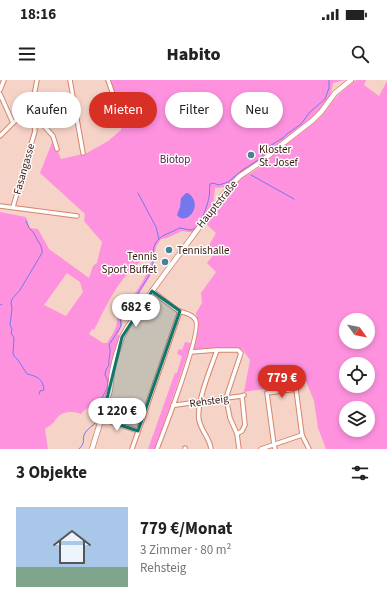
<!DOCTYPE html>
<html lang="de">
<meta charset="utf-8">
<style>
body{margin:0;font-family:"Source Sans 3",sans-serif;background:#f2f2f2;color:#222;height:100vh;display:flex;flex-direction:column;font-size:15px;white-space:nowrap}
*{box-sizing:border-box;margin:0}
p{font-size:13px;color:#767676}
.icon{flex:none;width:22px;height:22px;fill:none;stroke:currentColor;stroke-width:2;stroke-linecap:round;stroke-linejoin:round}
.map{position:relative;height:369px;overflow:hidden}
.details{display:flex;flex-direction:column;background:#fff;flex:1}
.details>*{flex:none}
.hud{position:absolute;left:12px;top:12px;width:363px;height:36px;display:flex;gap:8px}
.needle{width:26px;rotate:123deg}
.fabs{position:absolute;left:339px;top:233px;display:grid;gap:8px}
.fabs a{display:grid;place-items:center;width:36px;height:36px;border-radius:50%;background:#fff;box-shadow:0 2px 6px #0003;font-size:20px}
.price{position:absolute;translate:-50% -34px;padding:0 9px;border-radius:14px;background:#fff;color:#222;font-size:13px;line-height:26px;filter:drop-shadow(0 1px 2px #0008)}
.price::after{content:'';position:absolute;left:50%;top:24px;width:12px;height:9px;margin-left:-6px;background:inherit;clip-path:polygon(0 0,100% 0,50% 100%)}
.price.selected{background:#d93025;color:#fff}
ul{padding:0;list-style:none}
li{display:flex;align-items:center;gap:12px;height:100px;padding:0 16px}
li+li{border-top:1px solid #e0e0e0}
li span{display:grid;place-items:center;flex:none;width:112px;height:80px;border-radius:0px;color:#555}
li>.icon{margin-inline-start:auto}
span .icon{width:48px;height:48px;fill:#fffc;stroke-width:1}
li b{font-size:17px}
h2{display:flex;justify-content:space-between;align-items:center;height:48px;padding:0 16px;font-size:17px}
.chip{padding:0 14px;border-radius:18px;background:#fff;box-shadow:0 2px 6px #0003;font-size:14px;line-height:36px}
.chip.selected{background:#d93025;color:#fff}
.status{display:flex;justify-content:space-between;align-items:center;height:28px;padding:0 20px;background:#fff;direction:ltr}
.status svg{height:11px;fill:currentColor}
header{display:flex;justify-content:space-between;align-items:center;height:52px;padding:0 16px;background:#fff;font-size:18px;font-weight:800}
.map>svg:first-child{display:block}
.green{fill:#fe92df;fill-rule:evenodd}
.water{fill:#7478ec}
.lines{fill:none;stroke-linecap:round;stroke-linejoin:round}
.stream{stroke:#7478ec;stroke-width:1}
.minor-casing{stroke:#d6846b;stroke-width:5.5}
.major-casing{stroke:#d6846b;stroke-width:6}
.minor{stroke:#fff;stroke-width:3.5}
.major{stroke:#fff;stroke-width:4.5}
.marked{fill:#0f766e;fill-opacity:0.2;stroke:#0f766e;stroke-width:3;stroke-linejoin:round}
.poi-dot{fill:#428396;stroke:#fdfdfd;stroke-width:1.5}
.labels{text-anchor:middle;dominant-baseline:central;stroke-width:3;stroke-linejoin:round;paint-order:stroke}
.poi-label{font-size:11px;fill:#37180e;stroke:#fdfdfd;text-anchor:start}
.park-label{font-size:11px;fill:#59134a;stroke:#fdfdfd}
.street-label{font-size:11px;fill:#37180e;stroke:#fdfdfd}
</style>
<div class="status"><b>18:16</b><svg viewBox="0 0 49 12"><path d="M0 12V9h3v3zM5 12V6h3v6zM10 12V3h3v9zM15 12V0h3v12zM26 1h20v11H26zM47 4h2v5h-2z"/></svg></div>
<header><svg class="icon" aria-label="menu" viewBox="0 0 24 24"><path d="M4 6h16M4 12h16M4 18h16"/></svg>Habito<svg class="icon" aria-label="search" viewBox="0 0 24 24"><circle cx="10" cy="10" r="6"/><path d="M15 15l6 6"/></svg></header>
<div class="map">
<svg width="387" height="369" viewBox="0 0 387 369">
<rect width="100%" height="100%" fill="#f6d3c7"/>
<!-- green -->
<g class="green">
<path d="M108 0H345L333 3 330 18 309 42 287 64 314 43 325 32 333 21 340 13 356 0H366L364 5 379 16 387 1V369H326L318 348 314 321 306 301 282 298 263 300V309L244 312 250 280 242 269 193 271 198 243 196 233 202 223 201 213 216 192 207 183 214 174 207 169 216 153 205 143C215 129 225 113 238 101 246 95 257 91 264 83L254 87 227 107 215 108 213 126 196 153 182 151 167 158 161 159 156 167 153 188 151 195 137 217 124 229 121 226C124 224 128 222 131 219 136 213 148 193 150 186 151 182 150 179 148 177 121 192 108 223 94 250L92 249 89 254 103 263H107C111 256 116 250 117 242 118 237 117 234 119 229L118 228 123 230 122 231V245L118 255 121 257 104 327C95 326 87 326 81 334 74 331 62 331 57 338 55 339 55 342 53 343 51 345 47 347 45 349L48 369H0V132L26 137 30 148 38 149 49 169 89 198 93 186 97 183 102 162 84 141 85 134 40 93 53 60 61 79 87 73 108 61 121 50 123 41ZM67 193 80 202 83 212 66 236 44 225ZM346 240H368V262H346ZM346 284H368V306H346ZM346 328H368V350H346Z"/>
<path d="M185 262 191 263 188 273 155 369H148L175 293H177L182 276 177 274 179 269 182 270Z"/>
</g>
<!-- water -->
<path class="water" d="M186 113H188C205 125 186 147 177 135L180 127 181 118Z"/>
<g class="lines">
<!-- stream -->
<g class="stream">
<path d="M251 95 294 119"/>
<path d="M138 113 156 147 159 159"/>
<path d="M26 141 29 148 33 152 41 166 42 170V173L20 210 12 219 11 223 12 229 10 245 12 249 11 253 14 258 13 273 14 276 18 280 27 294C37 296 43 299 44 310L40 311 39 314"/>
<path d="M0 224 2 225"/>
<path d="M79 369C87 361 81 360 85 353 88 348 93 346 96 342 101 334 99 329 101 321 104 311 112 306 105 295L106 290 109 285C108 278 112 271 109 265L121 246 120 230 133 220 136 217C140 209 149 197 152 189 155 179 150 171 157 161 162 154 172 153 179 148 183 148 187 150 191 150 200 149 208 124 209 117 210 113 209 109 210 104L213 103 219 105 228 102 241 91 261 78 266 69 268 67 283 58 287 54 301 44 310 32 325 19 329 8V0"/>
</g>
<defs>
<g id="minor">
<path d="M70 0 83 73"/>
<path d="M108 0 123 43"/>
<path d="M0 10 4 0"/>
<path d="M0 14 13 43"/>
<path d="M34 35 53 56 57 69"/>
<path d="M0 56 13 43 32 26 37 0"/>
<path d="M0 126 77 136"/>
<path d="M13 127 35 51 32 26"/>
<path d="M152 211C161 217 169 225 179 231 184 233 192 234 195 239 204 248 163 353 157 369"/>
<path d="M191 272 217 270H238L241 273 226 318 230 338 237 354 239 369"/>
<path d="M173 325H176L226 318 242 316 244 315"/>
<path d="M102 339 138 351"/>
<path d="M237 354 242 351 245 345 242 316"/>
<path d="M132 369 180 231"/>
<path d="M185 369V368"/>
<path d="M211 369C210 358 201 351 199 340 196 322 211 288 217 270"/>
<path d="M261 369 302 355"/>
<path d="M275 369 274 365 267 313 296 309 302 355 309 369"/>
</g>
<path id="major" d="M92 369 106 324 110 310 112 292 115 279 122 257 127 248 152 211 229 107 240 96 261 82 281 65 313 40 321 32 335 13 351 0"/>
</defs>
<!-- minor casing -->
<use href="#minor" class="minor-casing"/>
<!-- major casing -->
<use href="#major" class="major-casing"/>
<!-- minor -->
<use href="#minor" class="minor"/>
<!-- major -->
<use href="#major" class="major"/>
</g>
<!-- marked area -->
<path class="marked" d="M152 211 180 231 138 351 102 339 122 257Z"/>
<!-- markers -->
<g class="poi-dot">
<circle cx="251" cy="75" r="4"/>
<circle cx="169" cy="170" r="4"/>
<circle cx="165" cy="182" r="4"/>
</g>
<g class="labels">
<!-- poi labels -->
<g class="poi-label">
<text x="259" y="69">Kloster<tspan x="259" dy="13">St. Josef</tspan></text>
<text x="177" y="170">Tennishalle</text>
<text x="157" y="176" text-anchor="end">Tennis<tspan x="157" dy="13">Sport Buffet</tspan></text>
</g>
<!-- park labels -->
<g class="park-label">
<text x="175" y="79">Biotop</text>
</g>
<!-- street labels -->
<g class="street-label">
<text transform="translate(24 89) rotate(-74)">Fasangasse</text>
<text transform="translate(217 124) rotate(-51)">Hauptstraße</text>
<text transform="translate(209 321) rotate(-8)">Rehsteig</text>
</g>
</g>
</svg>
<div class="fabs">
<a><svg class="needle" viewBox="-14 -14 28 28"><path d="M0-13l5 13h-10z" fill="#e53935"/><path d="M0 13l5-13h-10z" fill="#767676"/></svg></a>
<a><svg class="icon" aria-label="locate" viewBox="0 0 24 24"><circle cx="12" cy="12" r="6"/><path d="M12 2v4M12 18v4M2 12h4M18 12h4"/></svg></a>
<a><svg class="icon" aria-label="layers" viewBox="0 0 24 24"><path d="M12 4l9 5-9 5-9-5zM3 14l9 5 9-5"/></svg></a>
</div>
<b class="price" style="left:136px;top:248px">682 €</b>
<b class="price selected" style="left:282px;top:319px">779 €</b>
<b class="price" style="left:117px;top:352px">1 220 €</b>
<div class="hud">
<a class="chip">Kaufen</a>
<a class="chip selected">Mieten</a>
<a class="chip">Filter</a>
<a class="chip">Neu</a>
</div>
</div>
<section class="details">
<h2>3 Objekte<svg class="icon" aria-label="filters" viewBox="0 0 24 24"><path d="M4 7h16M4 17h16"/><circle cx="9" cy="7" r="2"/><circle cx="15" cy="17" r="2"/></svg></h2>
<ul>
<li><span style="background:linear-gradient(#a9c7e8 75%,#7fa58c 0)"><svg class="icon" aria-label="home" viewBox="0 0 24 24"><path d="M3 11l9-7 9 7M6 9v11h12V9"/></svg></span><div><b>779 €/Monat</b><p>3 Zimmer · 80 m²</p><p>Rehsteig</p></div></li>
</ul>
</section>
